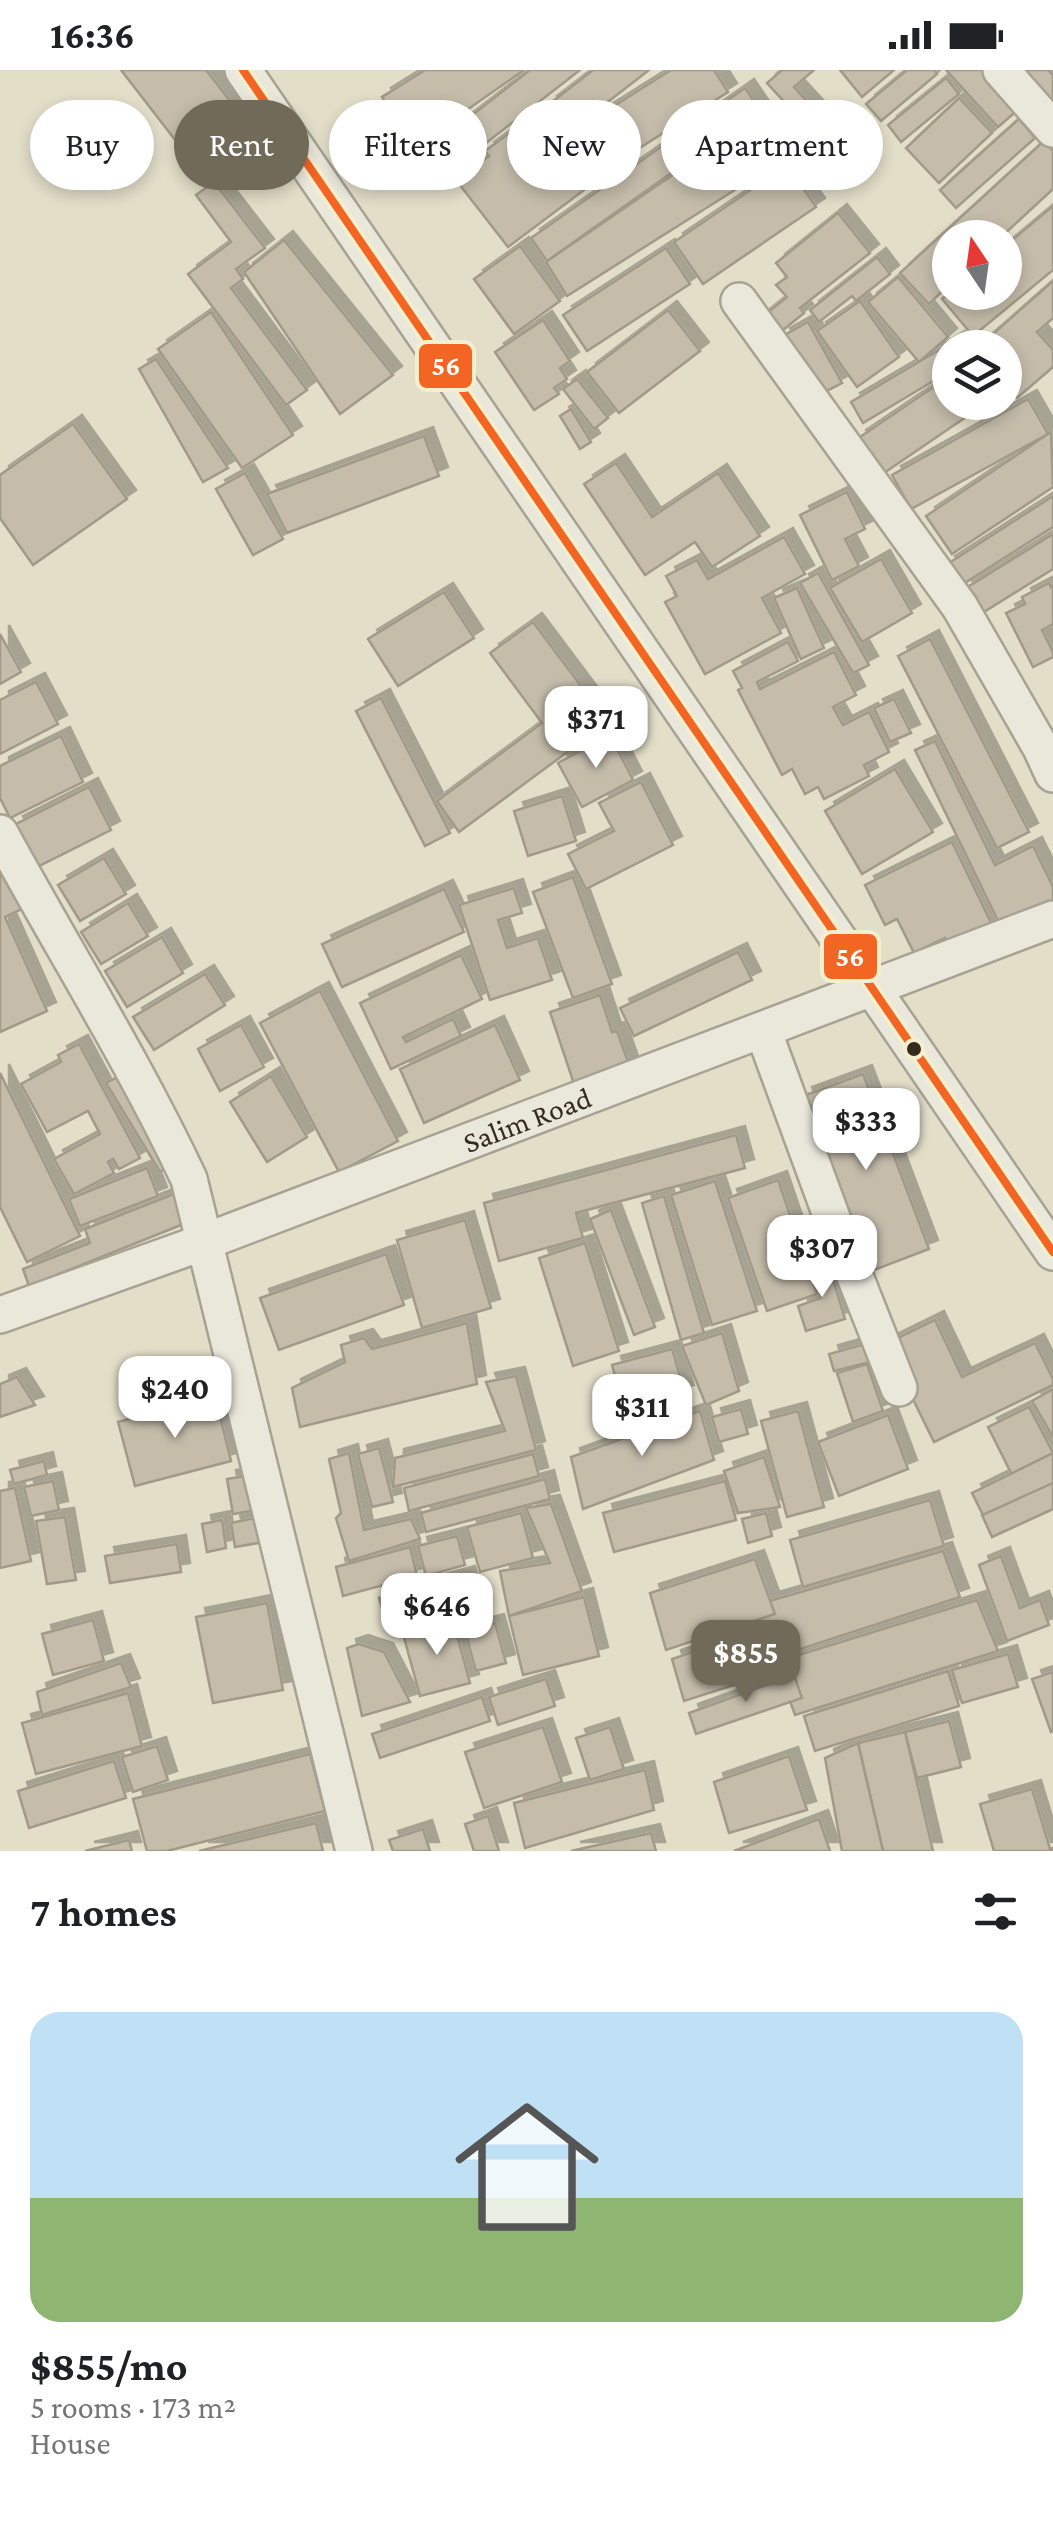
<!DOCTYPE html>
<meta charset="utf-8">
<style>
body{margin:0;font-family:"Crimson Pro",serif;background:#f2f2f2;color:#202124;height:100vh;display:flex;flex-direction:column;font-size:38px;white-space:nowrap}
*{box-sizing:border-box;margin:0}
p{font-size:32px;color:#757577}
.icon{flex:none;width:55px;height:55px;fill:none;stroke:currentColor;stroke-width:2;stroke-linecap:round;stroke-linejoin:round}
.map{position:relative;height:1781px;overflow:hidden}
.sheet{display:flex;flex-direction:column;background:#fff;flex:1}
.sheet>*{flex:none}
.banner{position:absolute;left:30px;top:30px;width:995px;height:90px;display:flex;gap:20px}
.needle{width:65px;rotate:347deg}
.tools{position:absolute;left:932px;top:150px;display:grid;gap:20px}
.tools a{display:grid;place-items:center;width:90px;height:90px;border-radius:50%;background:#fff;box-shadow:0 5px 15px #0003;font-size:50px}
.price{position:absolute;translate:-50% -85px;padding:0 22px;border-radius:20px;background:#fff;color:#222;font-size:32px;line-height:65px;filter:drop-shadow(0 2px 5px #0008)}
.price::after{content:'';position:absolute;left:50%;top:60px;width:30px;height:22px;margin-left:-15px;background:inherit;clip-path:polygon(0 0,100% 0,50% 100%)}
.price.active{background:#716a58;color:#fff}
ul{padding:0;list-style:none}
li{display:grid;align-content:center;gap:20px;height:530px;padding:0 30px}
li+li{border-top:2px solid #e0e0e0}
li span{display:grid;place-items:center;height:310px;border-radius:30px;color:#555}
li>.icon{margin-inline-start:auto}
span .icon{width:180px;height:180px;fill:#fffc;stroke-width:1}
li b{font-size:42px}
h2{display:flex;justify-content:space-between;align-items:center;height:120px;padding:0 30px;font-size:42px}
.chip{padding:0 35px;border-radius:45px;background:#fff;box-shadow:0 5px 15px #0003;font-size:35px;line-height:90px}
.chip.active{background:#716a58;color:#fff}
.status{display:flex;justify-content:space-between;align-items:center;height:70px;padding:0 50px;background:#fff;direction:ltr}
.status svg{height:28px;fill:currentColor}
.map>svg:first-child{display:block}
.building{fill:#c5bcaa;stroke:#a29988;stroke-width:2.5;filter:url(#shadow)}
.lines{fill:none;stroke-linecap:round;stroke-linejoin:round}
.minor-casing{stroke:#a7a292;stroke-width:40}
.minor{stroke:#eae7db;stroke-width:35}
.bus-1-casing{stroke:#f4efce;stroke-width:15}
.bus-1{stroke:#f26522;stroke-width:8}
.bus-dot{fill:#342b1c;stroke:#f4efce;stroke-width:4}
.labels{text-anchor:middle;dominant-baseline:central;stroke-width:9;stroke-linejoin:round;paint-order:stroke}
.street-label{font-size:30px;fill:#342b1c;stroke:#f4efce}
.line-badge{stroke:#f4efce;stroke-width:4}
.badge-label{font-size:28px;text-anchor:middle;font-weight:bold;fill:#fff}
</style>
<div class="status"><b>16:36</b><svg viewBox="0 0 49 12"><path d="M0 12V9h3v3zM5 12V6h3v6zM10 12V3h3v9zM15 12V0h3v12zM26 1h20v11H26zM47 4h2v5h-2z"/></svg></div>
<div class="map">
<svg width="1053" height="1781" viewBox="0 0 1053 1781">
<defs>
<filter id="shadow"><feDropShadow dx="9" dy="-9" stdDeviation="0" flood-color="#0004"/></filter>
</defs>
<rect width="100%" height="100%" fill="#e2dec8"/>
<!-- building -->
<g class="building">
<path d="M121 0H206L256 64 203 106Z"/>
<path d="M425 0H524L414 77 382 27Z"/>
<path d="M530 0H580L441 108 422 84Z"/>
<path d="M593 0H649L569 62 548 35Z"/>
<path d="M671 0H714L728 22 592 108 565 67Z"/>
<path d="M782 0H814L794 17 815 40 802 51 767 13Z"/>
<path d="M840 0H894L862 27Z"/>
<path d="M907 0H934L937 4 881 51 866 34Z"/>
<path d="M946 0H985L1020 38 998 57Z"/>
<path d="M1019 0H1048L1053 5V38Z"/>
<path d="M946 8 959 24 901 72 888 55Z"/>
<path d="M745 18 760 40 547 191 531 168Z"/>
<path d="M959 28 992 63 939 113 906 78Z"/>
<path d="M538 42 592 114 508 177 456 110 489 86 485 81Z"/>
<path d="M758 48 784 90 741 116 715 75Z"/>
<path d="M1019 49 1035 68 956 138 940 120Z"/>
<path d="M817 51 848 92 825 109 794 69Z"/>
<path d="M1044 71 1053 81V119L1000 168H950V214L929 234 900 203Z"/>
<path d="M709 80 738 118 567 226 546 192Z"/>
<path d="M787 95 816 137 703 214 674 172Z"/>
<path d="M214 112 265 178 236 199 243 209 231 218 307 320 286 335 188 204 231 172 196 125Z"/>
<path d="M1053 136V200L973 266 942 229 950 222H1005V176Z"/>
<path d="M838 143 870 183 800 238 804 243 772 269 757 251 787 227 776 215 787 207 776 193Z"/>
<path d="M284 170 393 305 340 344 244 202Z"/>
<path d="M520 176 560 231 514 264 474 209Z"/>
<path d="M666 178 690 214 587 281 563 245Z"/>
<path d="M877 187 890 204 856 231 852 226 819 252 810 240Z"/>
<path d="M898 207 948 267 919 292 868 232Z"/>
<path d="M1053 211V248L1037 262 1053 280V297L1017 328 1005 314V278H977Z"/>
<path d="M860 231 899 287 857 317 817 261Z"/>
<path d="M668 240 700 281 619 343 587 302Z"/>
<path d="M211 242 293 365 242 398 158 279Z"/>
<path d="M543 250 570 291 560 298 567 309 554 318 559 324 534 340 495 282Z"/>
<path d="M808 252 842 313 815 327 781 267Z"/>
<path d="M956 270 961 278H950V301L863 353 851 332Z"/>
<path d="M156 289 228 398 203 412 139 299Z"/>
<path d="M950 306V332H988L881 405 857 369Z"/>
<path d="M577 309 608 348 594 359 563 319Z"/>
<path d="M1028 329 1048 364 911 439 892 405Z"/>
<path d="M571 339 591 372 580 379 560 346Z"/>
<path d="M73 354 127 429 33 495 0 448V405Z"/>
<path d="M1051 362 1053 417 952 484 926 446Z"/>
<path d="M424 366 439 406 287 463 267 424Z"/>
<path d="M616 393 652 447 718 403 760 466 712 497 695 472 645 505 584 414Z"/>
<path d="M245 403 283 469 253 485 216 419Z"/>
<path d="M847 422 865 459 845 469 859 496 832 510 800 445Z"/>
<path d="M1053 426V457L960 516 946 495Z"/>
<path d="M1053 464V499L979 545 963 520Z"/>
<path d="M784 467 805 504 762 528 781 563 705 604 665 532 677 526 666 506 697 490 708 509Z"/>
<path d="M881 489 912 543 862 572 830 518Z"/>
<path d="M818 503 869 595 853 603 800 513Z"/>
<path d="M1049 513 1051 517 1053 515V554L1042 560 1053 582V587L1033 597 1006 543 1025 534 1022 527Z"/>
<path d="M797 518 824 578 801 589 774 528Z"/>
<path d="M444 522 474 568 398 616 368 569Z"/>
<path d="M533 552 608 652 459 762 437 731 542 653 490 583Z"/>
<path d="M0 564 21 602 0 614Z"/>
<path d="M930 569 1029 762 997 778 898 586Z"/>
<path d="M788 572 798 591 757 612 760 619 834 582 856 625 833 637 843 655 869 642 889 682 864 695 869 706 824 729 818 717 805 724 792 699 782 705 738 620 742 618 733 601Z"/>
<path d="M36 612 58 654 0 684V630Z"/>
<path d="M381 628 450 763 425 776 356 641Z"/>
<path d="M894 629 911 663 890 672 874 638Z"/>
<path d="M610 665 633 710 582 737 558 693Z"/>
<path d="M61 666 83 712 10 748 0 728V696Z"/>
<path d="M935 671 995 795 1033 776 1053 817V836L1003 861 915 680Z"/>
<path d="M895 699 933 762 862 804 825 741Z"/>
<path d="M641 712 673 775 586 819 568 784 614 761 599 733Z"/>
<path d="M89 717 111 760 35 798 14 755Z"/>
<path d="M562 726 576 771 528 786 514 741Z"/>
<path d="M952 772 995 861 952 882 945 868 914 883 897 849 885 855 865 815Z"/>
<path d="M104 788 126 824 80 851 58 815Z"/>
<path d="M5 799 22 839 5 847 47 941 0 962V801Z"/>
<path d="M573 807 612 914 573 928 533 822Z"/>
<path d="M514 818 522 843 498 850 507 878 538 868 552 910 490 930 459 835Z"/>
<path d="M444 819 464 862 342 917 322 874Z"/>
<path d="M128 833 148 866 101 894 81 862Z"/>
<path d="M162 867 183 903 127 937 105 901Z"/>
<path d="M738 882 752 910 634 966 620 938Z"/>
<path d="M461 885 482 929 403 967 406 972 453 949 461 966 391 999 360 933Z"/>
<path d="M205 904 225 935 154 980 133 947Z"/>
<path d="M320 921 398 1071 339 1102 260 953Z"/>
<path d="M600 925 612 962 617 961 629 995 574 1014 550 942Z"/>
<path d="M241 955 264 997 220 1021 198 979Z"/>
<path d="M495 955 520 1010 424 1053 400 999Z"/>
<path d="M79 974 140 1088 119 1099 113 1089 108 1092 114 1103 74 1124 54 1089 100 1064 88 1041 47 1062 21 1014 61 992 58 985Z"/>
<path d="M0 1003 80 1166 27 1192 0 1137Z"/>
<path d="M125 1003 178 1091 160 1102 106 1013Z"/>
<path d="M863 1004 929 1179 869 1202 803 1026Z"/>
<path d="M271 1006 307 1067 267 1092 230 1032Z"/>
<path d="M736 1065 745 1098 576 1143 583 1168 499 1191 484 1133Z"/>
<path d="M147 1098 158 1126 80 1156 69 1129Z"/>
<path d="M778 1110 817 1224 767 1241 728 1128Z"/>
<path d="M715 1111 757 1241 712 1255 671 1125Z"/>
<path d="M179 1122 191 1151 29 1216 23 1199 90 1173 85 1159Z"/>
<path d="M664 1126 704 1263 681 1270 642 1133Z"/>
<path d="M611 1140 655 1257 634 1265 590 1149Z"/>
<path d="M465 1150 491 1238 422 1258 397 1170Z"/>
<path d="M585 1173 619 1281 573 1296 539 1188Z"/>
<path d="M386 1184 404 1235 279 1280 260 1228Z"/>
<path d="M826 1187 845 1249 806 1261 798 1236 821 1228 810 1192Z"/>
<path d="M935 1250 962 1307 1035 1273 1053 1309V1315L934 1372 886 1274Z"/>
<path d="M467 1253 477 1314 300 1357 292 1318 345 1292 341 1275 364 1268 372 1279Z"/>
<path d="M722 1263 739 1321 706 1335 682 1276Z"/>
<path d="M865 1274 870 1292 834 1301 829 1284Z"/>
<path d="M672 1279 685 1324 624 1340 612 1295Z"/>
<path d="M867 1294 883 1341 853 1352 837 1303Z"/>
<path d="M516 1306 536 1380 393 1417 395 1388 505 1361 486 1312Z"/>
<path d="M17 1307 35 1335 0 1347V1314Z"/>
<path d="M1053 1319V1367L1032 1331Z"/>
<path d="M215 1326 231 1391 135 1416 118 1352Z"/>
<path d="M1029 1337 1053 1383 1012 1405 988 1357Z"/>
<path d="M741 1339 748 1364 719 1372 712 1347Z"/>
<path d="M700 1341 714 1390 583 1439 571 1387Z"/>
<path d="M798 1341 824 1437 787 1447 761 1351Z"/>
<path d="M888 1345 908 1399 839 1426 818 1372Z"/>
<path d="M379 1378 393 1432 372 1437 358 1384Z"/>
<path d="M349 1383 364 1460 411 1449 420 1469 349 1491 336 1448 341 1443 329 1389Z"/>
<path d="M1053 1383V1413L984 1447 972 1423Z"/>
<path d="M533 1384 539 1406 409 1441 404 1418Z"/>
<path d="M764 1387 780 1437 738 1443 724 1401Z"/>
<path d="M44 1391 47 1405 14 1414 10 1400Z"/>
<path d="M251 1405 257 1440 233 1444 227 1409Z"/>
<path d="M545 1409 550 1429 426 1462 421 1443Z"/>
<path d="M53 1411 59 1440 31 1446 24 1417Z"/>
<path d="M725 1411 736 1450 614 1482 603 1443Z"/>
<path d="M1053 1413V1439L992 1467 982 1445Z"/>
<path d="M15 1418 31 1491 0 1498V1421Z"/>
<path d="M930 1430 944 1476 803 1517 790 1470Z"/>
<path d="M551 1434 582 1521 509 1546 500 1501 550 1493 526 1438Z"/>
<path d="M521 1443 533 1488 480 1502 467 1457Z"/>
<path d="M766 1443 772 1466 748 1473 742 1449Z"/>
<path d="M65 1447 76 1510 47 1514 36 1451Z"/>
<path d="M260 1447 264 1472 235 1477 231 1453Z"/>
<path d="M222 1450 226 1478 207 1482 202 1454Z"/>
<path d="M457 1466 465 1495 426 1506 418 1476Z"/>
<path d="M177 1474 181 1502 110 1513 105 1486Z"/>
<path d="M410 1477 417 1506 343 1526 336 1497Z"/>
<path d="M943 1481 960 1527 767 1590 752 1536Z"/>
<path d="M1001 1486 1020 1538 1040 1530 1049 1555 1007 1571 979 1495Z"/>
<path d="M755 1489 775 1544 666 1580 650 1523Z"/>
<path d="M466 1505 474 1534 388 1558 379 1528Z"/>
<path d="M584 1527 599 1586 523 1605 509 1546Z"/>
<path d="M977 1530 998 1581 795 1645 776 1592Z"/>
<path d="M267 1533 283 1620 213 1633 196 1547Z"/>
<path d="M93 1550 104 1591 53 1605 42 1564Z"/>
<path d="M453 1551 470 1613 420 1626 403 1564Z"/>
<path d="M495 1553 506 1593 476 1601 465 1561Z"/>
<path d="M775 1554 790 1597 684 1631 672 1589Z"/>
<path d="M359 1574 384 1582 410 1632 362 1646 347 1578Z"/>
<path d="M1008 1584 1018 1617 962 1633 952 1600Z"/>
<path d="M121 1593 131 1617 42 1645 37 1622Z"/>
<path d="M948 1601 959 1636 815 1681 804 1646Z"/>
<path d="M1053 1602V1661L1051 1662 1032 1609Z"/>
<path d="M794 1605 802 1628 696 1664 689 1643Z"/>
<path d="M546 1609 555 1636 498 1655 489 1627Z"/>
<path d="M128 1623 142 1676 36 1704 22 1653Z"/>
<path d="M482 1627 490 1651 380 1688 372 1664Z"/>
<path d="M949 1651 961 1697 917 1708 905 1662Z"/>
<path d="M543 1657 562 1712 484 1738 465 1682Z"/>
<path d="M610 1657 624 1699 590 1710 576 1668Z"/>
<path d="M905 1662 933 1781H883L858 1673Z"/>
<path d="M858 1673 883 1781H842L825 1688Z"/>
<path d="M157 1676 168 1710 133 1722 122 1687Z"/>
<path d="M310 1684 325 1741 167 1781H147L133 1729Z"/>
<path d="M789 1686 807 1740 729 1763 714 1712Z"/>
<path d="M114 1691 126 1728 29 1758 18 1721Z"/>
<path d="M645 1700 654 1740 525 1778 514 1733Z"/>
<path d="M1032 1719 1050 1779 1053 1778V1781H994L980 1734Z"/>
<path d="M488 1746 499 1781H474L465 1754Z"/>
<path d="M819 1749 830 1781H734Z"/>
<path d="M316 1753 323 1781H199Z"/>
<path d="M423 1759 430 1781H393L389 1770Z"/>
<path d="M651 1763 656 1781H571Z"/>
<path d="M129 1770 132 1781H85Z"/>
</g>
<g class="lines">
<defs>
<g id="minor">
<path d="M243 0 1053 1182"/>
<path d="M1001 0 1053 59"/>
<path d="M739 231 960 537 1041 678 1053 704"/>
<path d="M0 763C63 879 133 990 189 1109L354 1781"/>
<path d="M763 960 832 1148 899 1318"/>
<path id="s1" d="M0 1245 204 1172 1053 849"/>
</g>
</defs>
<!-- minor casing -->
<use href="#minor" class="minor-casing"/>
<!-- minor -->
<use href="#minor" class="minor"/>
<defs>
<path id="bus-1" d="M243 0 1053 1182"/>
</defs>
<!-- bus-1 casing -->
<use href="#bus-1" class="bus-1-casing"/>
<!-- bus-1 -->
<use href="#bus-1" class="bus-1"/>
</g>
<!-- markers -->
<circle class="bus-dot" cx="914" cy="979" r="9"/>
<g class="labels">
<!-- street labels -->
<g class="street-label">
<text stroke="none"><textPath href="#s1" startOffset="562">Salim Road</textPath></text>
</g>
</g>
<g class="line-badge">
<rect x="417" y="272" width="57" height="48" rx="10" fill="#f26522"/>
<rect x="822" y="862" width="57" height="49" rx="10" fill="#f26522"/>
</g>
<g class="badge-label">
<text x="446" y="305">56</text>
<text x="850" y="896">56</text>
</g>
</svg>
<div class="tools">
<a><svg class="needle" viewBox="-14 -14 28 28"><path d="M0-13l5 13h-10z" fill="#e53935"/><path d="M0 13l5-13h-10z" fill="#757577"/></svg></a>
<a><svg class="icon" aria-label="layers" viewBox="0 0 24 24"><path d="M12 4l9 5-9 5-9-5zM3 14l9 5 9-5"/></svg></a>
</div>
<b class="price" style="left:596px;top:701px">$371</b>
<b class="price" style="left:866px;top:1103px">$333</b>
<b class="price" style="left:822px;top:1230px">$307</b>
<b class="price" style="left:175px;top:1371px">$240</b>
<b class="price" style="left:642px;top:1389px">$311</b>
<b class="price" style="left:437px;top:1588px">$646</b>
<b class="price active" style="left:746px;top:1635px">$855</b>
<div class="banner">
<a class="chip">Buy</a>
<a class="chip active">Rent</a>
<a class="chip">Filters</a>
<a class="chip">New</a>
<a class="chip">Apartment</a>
</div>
</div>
<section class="sheet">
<h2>7 homes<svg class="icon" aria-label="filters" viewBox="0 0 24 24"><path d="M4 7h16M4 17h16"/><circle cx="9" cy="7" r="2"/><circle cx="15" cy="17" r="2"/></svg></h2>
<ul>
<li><span style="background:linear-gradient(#bfe0f5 60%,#8fb573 0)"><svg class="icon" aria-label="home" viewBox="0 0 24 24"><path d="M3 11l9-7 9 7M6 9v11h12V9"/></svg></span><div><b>$855/mo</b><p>5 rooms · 173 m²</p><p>House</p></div></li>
</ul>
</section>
